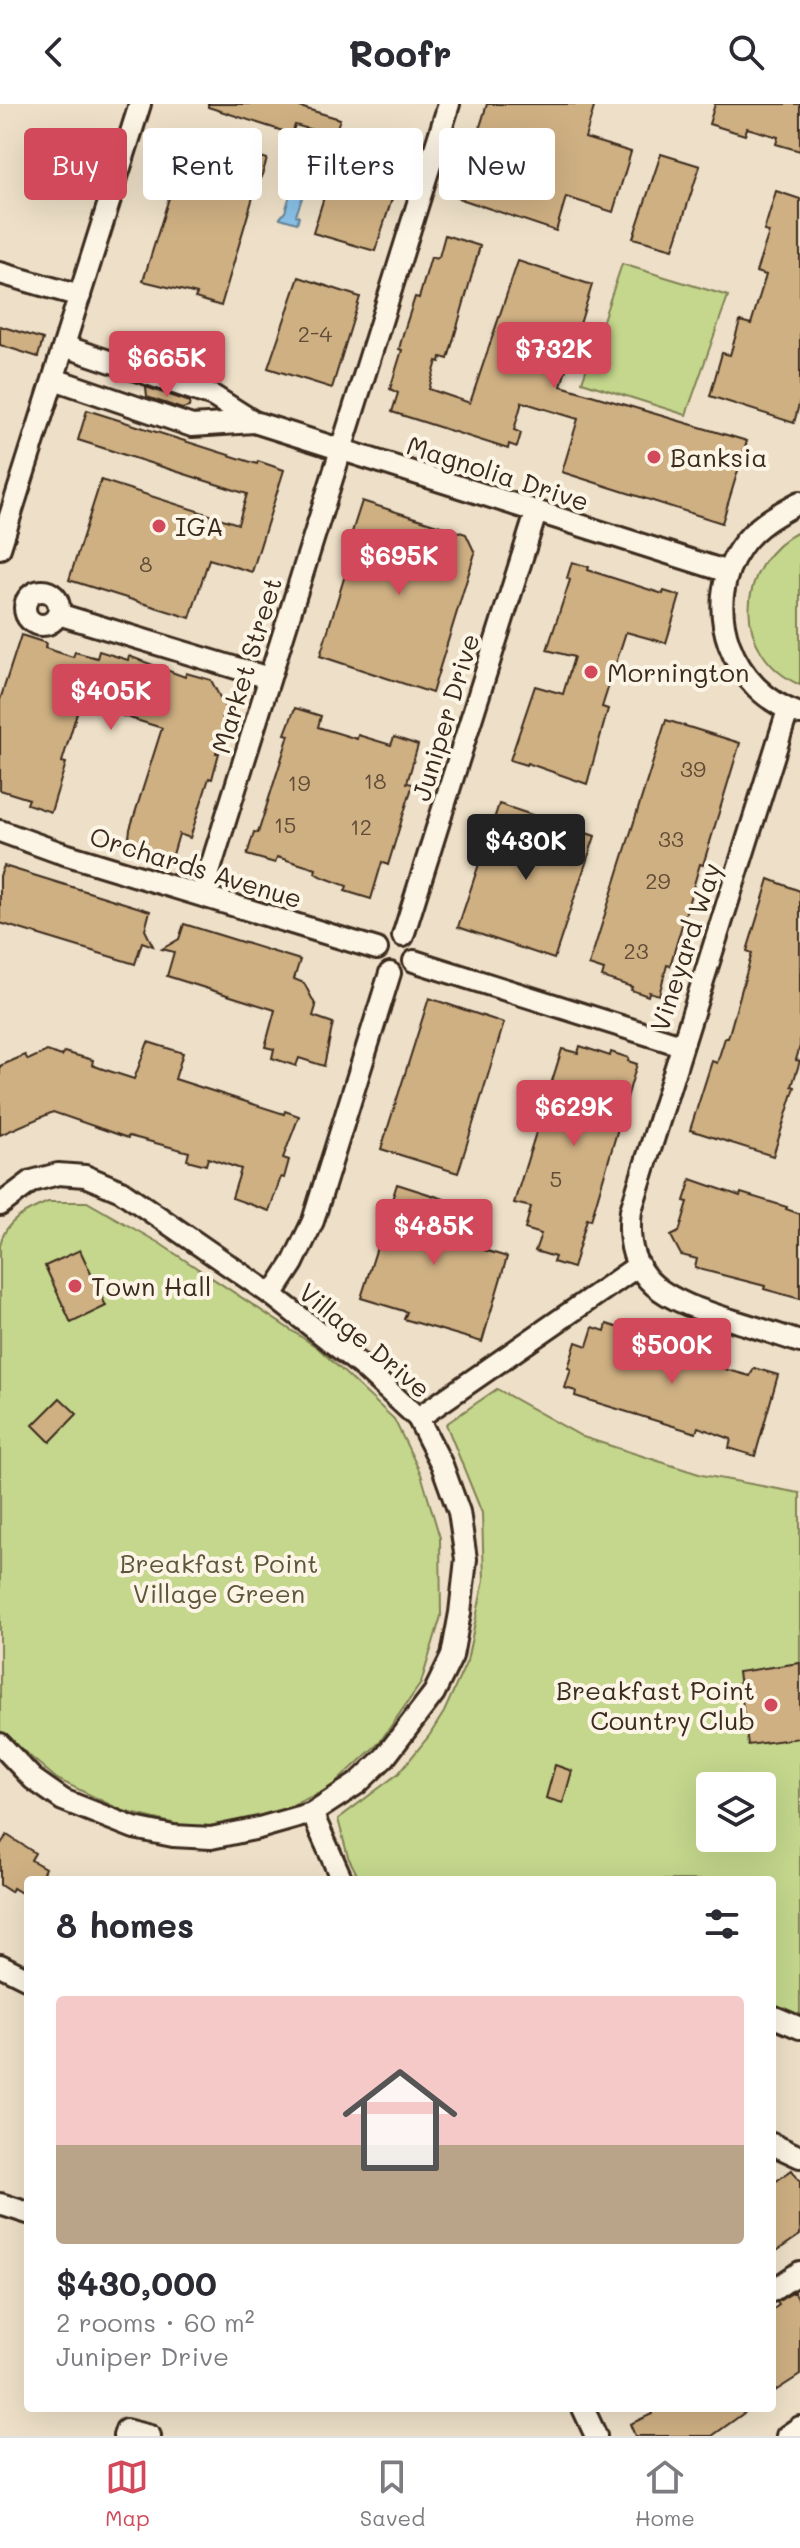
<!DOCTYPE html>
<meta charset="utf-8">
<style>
body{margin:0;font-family:Mali,sans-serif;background:#f7f7f7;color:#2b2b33;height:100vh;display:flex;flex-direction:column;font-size:30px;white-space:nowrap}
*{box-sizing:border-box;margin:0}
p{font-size:26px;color:#7c7c81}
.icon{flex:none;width:44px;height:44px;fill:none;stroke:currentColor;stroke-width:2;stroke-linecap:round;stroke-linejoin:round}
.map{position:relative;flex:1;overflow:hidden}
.panel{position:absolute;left:24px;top:1772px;width:752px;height:536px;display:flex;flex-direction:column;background:#fff;border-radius:8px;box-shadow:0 8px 32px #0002}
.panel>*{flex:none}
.guide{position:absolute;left:24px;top:24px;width:752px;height:72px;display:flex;gap:16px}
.tools{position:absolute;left:696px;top:1668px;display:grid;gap:16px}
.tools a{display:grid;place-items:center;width:80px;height:80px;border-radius:8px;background:#fff;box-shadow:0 8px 32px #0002;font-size:40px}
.price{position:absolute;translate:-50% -68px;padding:0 18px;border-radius:8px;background:#d1495b;color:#fff;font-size:26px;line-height:52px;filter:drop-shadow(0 2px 4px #0008)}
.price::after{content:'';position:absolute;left:50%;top:48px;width:24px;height:18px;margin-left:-12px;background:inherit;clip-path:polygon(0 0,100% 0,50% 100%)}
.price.current{background:#222;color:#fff}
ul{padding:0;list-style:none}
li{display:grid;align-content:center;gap:16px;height:424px;padding:0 32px}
li span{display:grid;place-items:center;height:248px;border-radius:8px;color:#555}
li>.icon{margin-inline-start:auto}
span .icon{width:144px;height:144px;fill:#fffc;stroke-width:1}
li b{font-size:34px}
h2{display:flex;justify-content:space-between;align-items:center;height:96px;padding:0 32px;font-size:34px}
.tag{padding:0 28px;border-radius:8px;background:#fff;box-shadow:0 8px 32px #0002;font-size:28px;line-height:72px}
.tag.current{background:#d1495b;color:#fff}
header{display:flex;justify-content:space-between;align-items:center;height:104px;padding:0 32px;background:#fff;font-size:36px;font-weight:700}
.menu{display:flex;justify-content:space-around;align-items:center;height:112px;border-top:2px solid #e1e1e2;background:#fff;font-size:22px;color:#7c7c81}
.menu a{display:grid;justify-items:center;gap:4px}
.menu .current{color:#d1495b}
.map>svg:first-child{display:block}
.green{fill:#c4d78c;stroke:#808055;stroke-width:2;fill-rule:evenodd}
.water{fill:#8ac2e9;stroke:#6a8598;stroke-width:2}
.building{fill:#cfb083;stroke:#3b2a1e;stroke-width:2}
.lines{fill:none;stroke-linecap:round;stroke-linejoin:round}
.street-casing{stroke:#3b2a1e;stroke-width:26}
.street{stroke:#fcf5e5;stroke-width:20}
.poi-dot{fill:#d1495b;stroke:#fcf5e5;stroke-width:3}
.labels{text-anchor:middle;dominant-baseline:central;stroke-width:8;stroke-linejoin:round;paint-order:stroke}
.number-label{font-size:22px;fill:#604c37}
.poi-label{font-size:26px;fill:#3b2a1e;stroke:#fcf5e5;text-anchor:start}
.street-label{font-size:26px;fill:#3b2a1e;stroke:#fcf5e5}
.park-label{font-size:26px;fill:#5d553a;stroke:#fcf5e5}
</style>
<header><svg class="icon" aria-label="back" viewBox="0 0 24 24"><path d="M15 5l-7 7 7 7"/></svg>Roofr<svg class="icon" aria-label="search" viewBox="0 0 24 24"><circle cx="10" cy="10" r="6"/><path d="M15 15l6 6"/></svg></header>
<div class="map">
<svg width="800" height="2332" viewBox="0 0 800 2332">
<rect width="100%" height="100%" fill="#eee0c8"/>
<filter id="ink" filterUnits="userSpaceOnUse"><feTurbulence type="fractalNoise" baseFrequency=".0125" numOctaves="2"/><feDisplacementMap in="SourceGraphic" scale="16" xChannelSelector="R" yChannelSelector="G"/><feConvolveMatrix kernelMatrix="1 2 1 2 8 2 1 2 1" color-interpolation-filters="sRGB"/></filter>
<g filter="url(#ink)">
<!-- green -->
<g class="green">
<path d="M622 160 728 192 686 311 582 278Z"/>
<path d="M800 427V581C731 550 734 460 800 427Z"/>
<path d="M48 1098H87L159 1139 318 1244 394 1315 421 1370 440 1434 441 1512 421 1579 379 1639 329 1685 272 1710 196 1725 123 1707 57 1675 0 1627V1141C5 1116 27 1107 48 1098Z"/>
<path d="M497 1285 583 1333 702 1371 800 1389V1913L772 1900V1776H360L348 1753 338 1715 399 1669 429 1632 444 1608 467 1557 484 1476 482 1409 446 1320ZM710 1682H762V1734H710Z"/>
</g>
<!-- water -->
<path class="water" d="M299 60 313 64 296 111 299 113 297 119 280 114 285 108Z"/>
<!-- building -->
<g class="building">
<path d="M208 0H301L300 3 340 15 334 32 295 21 292 30 208 3Z"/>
<path d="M487 0H595L585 34 631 48 613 108 566 93 556 127 458 94Z"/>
<path d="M715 0H800V47L776 40 778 33 747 24 745 31 709 20Z"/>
<path d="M189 30 267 55 260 77 258 76 221 202 195 194 197 190 143 177Z"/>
<path d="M341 37 404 58 375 147 313 129Z"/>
<path d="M661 50 700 62 673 145 633 134Z"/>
<path d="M776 87 800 95V297L794 319 710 292 722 249 730 251 740 217 751 220 766 171 756 168 769 128 764 127Z"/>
<path d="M445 131 480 142 448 255 441 253 440 258 437 257 429 285 470 299 518 157 592 181 561 282 747 337 722 419 562 368 578 315 522 298 514 326 521 329 517 343 509 340 508 345 392 308 398 289 390 285 402 246 399 245 403 230 415 193 419 194 431 153 436 155 439 153Z"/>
<path d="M299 173 360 193 332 284 268 264Z"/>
<path d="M0 222 43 235 38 253 0 241Z"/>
<path d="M146 283 190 298 189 303 182 305 147 293Z"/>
<path d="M87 306 257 360 258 357 284 366 252 468 209 455 190 514 69 476 101 376 238 420 247 390 78 336Z"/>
<path d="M362 397 466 430 475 449 432 589 320 552 350 455 344 453Z"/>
<path d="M572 458 589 463 588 466 663 490 664 487 680 492 666 539 626 528 602 603 608 605 587 680 527 659 526 661 510 656 535 582 563 590 574 553 547 546 570 476 567 474Z"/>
<path d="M21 531 46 539 45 544 73 553 75 548 97 554 99 547 128 556 129 552 185 573 186 569 211 576 228 609 222 612 225 620 216 649H219L212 675 209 674 190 734 179 730 172 754 128 741 130 725 162 624 84 600 83 603 79 602 62 658 66 659 51 708 27 700 29 695 0 686V596Z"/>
<path d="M295 604 321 612 318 623 357 635 358 631 391 641 394 633 418 641 407 679 413 680 402 715 388 761 382 758 371 795 345 787 347 782 320 772 315 769 316 765 277 753 275 759 247 751 254 728 258 729 289 631 285 630Z"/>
<path d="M666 616 740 639 703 761 700 760 670 862 667 861 659 891 649 888 648 892 631 886 632 883 602 873 604 866 589 861Z"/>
<path d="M499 700 595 732 554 855 458 823Z"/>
<path d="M4 762 150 807 145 826 153 842 142 838 135 860 0 819V772Z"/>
<path d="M769 775 800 787V942L796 956 800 957 792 982 795 983 773 1052 690 1026 712 957 717 959 725 934H728L752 849 747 847Z"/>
<path d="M184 820 300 856 294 875 304 879 316 902 313 912 333 919 324 962 299 954 296 962 272 954 274 945 265 943 275 906 167 872 174 848 162 845 179 835Z"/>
<path d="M429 894 504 919 458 1069 381 1045Z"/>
<path d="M148 938 183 949 175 975 284 1010 285 1007 299 1012 283 1054 289 1056 284 1074 281 1073 269 1107 232 1094 241 1065 208 1054 206 1061 187 1056 189 1048 129 1032 128 1034 53 1008 0 1031V962L25 951 28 956 47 947 62 952 64 948 93 956 92 961 103 965 134 975Z"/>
<path d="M580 942 610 952 611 948 629 954 628 957 637 960 591 1116 587 1115 573 1164 553 1158 555 1153 535 1147 541 1130 525 1125 531 1103 514 1099 562 945 578 949Z"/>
<path d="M691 1075 740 1092 741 1089 787 1103 786 1105 800 1110V1195L764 1185 765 1182 695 1164 697 1155 681 1151 671 1132 679 1128 688 1098 684 1097Z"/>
<path d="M397 1080 444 1095 439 1109 479 1122 474 1143 507 1153 482 1238 404 1215 407 1208 361 1194Z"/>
<path d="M80 1146 106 1202 71 1219 45 1162Z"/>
<path d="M607 1220 718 1256 717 1263 750 1272 754 1264 778 1271 755 1352 729 1344 731 1335 698 1323 696 1329 575 1292 576 1287 565 1284 571 1265 568 1264 576 1238 587 1242 593 1223 605 1227Z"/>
<path d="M60 1294 77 1310 50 1338 33 1321Z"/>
<path d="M800 1559V1634L748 1641 738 1568Z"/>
<path d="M555 1661 572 1667 563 1699 546 1694Z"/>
<path d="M7 1731 35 1749 31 1756 45 1764 40 1776H28V1793L13 1784 11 1788 0 1781V1741Z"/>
<path d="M792 2066 800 2078V2131L772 2150V2080Z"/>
<path d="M794 2188 800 2198V2271L772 2289V2206L779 2201 777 2198Z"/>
<path d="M650 2304H751L712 2332H635L630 2320 652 2310Z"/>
</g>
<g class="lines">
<defs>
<g id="street">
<path d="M0 169 80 192"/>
<path d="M64 242 213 292 254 318 728 468"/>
<path d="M54 275 192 322 254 318"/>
<path d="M800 398C778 410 756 421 741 443 699 503 732 588 800 610"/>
<path d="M0 444 140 0"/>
<circle cx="42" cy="504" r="17"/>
<path d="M58 510 269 574"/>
<path d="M788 606 631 1106C622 1180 669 1196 728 1215 752 1222 776 1230 800 1238"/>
<path d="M0 727 58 748 377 845"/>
<path d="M202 791 449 0"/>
<path d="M403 832 536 409"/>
<path d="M414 857 681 941"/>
<path d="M0 1101 32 1077 58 1070 85 1072 121 1087 272 1191 363 1263 418 1314 442 1361 459 1408 466 1455 460 1509 452 1552 434 1589 385 1653 358 1679 312 1709 259 1724 211 1734 173 1732 134 1724 63 1696 33 1675 0 1640"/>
<path d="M272 1191 293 1159 313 1117 390 869"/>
<path d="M418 1314 639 1161"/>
<path d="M312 1709 342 1776"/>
<path d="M0 1861 28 1875"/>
<path d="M772 1912 800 1924"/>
<path d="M772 2040 800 2053"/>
<path d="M0 2100 28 2109"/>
<path d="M772 2187 800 2168"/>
<path d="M583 2304 596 2332"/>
<path d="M124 2332 126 2326 150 2332"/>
<path d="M787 2332 800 2323"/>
</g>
</defs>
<!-- street casing -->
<use href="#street" class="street-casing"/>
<!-- street -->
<use href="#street" class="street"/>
</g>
</g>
<!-- markers -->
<g class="poi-dot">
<circle cx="654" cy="353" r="8"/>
<circle cx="159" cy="422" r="8"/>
<circle cx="591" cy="568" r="8"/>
<circle cx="75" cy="1182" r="8"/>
<circle cx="771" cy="1601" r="8"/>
</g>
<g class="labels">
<!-- number labels -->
<g class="number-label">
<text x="315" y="229">2-4</text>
<text x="146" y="459">8</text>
<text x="693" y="664">39</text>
<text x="375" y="676">18</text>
<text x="299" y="678">19</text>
<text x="285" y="720">15</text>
<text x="361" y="722">12</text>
<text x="671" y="734">33</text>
<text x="658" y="776">29</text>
<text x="636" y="846">23</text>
<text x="556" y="1074">5</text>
</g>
<!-- poi labels -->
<g class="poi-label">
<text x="670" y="353">Banksia</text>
<text x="175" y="422">IGA</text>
<text x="607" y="568">Mornington</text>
<text x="91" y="1182">Town Hall</text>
<text x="755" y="1586" text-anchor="end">Breakfast Point<tspan x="755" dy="30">Country Club</tspan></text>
</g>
<!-- street labels -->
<g class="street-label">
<text transform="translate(498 369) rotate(18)">Magnolia Drive</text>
<text transform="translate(246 561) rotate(-73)">Market Street</text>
<text transform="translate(445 613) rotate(-73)">Juniper Drive</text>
<text transform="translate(196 763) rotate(17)">Orchards Avenue</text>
<text transform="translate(685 843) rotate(-72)">Vineyard Way</text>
<text transform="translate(365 1236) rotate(40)">Village Drive</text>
</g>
<!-- park labels -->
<g class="park-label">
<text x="219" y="1459">Breakfast Point<tspan x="219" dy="30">Village Green</tspan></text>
</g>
</g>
</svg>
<div class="tools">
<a><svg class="icon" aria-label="layers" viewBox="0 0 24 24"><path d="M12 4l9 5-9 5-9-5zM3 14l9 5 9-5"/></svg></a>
</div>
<b class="price" style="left:554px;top:286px">$732K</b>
<b class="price" style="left:167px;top:295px">$665K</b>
<b class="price" style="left:399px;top:493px">$695K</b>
<b class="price" style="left:111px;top:628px">$405K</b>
<b class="price current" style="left:526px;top:778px">$430K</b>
<b class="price" style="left:574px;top:1044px">$629K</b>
<b class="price" style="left:434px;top:1163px">$485K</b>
<b class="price" style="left:672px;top:1282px">$500K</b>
<div class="guide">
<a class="tag current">Buy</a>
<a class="tag">Rent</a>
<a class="tag">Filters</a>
<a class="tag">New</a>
</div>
<section class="panel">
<h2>8 homes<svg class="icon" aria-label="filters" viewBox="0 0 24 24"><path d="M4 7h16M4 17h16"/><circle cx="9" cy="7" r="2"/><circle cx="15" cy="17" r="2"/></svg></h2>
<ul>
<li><span style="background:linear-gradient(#f6c9c9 60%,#b9a48a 0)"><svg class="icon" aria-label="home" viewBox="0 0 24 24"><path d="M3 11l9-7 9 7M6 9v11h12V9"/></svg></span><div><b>$430,000</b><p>2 rooms · 60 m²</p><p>Juniper Drive</p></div></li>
</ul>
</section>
</div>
<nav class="menu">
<a class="current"><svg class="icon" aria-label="map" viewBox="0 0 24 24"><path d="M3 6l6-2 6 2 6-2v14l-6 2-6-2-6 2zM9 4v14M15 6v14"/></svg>Map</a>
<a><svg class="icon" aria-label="saved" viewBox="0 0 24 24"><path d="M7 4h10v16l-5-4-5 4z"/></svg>Saved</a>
<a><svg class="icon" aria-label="home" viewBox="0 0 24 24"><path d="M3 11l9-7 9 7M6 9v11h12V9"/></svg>Home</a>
</nav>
